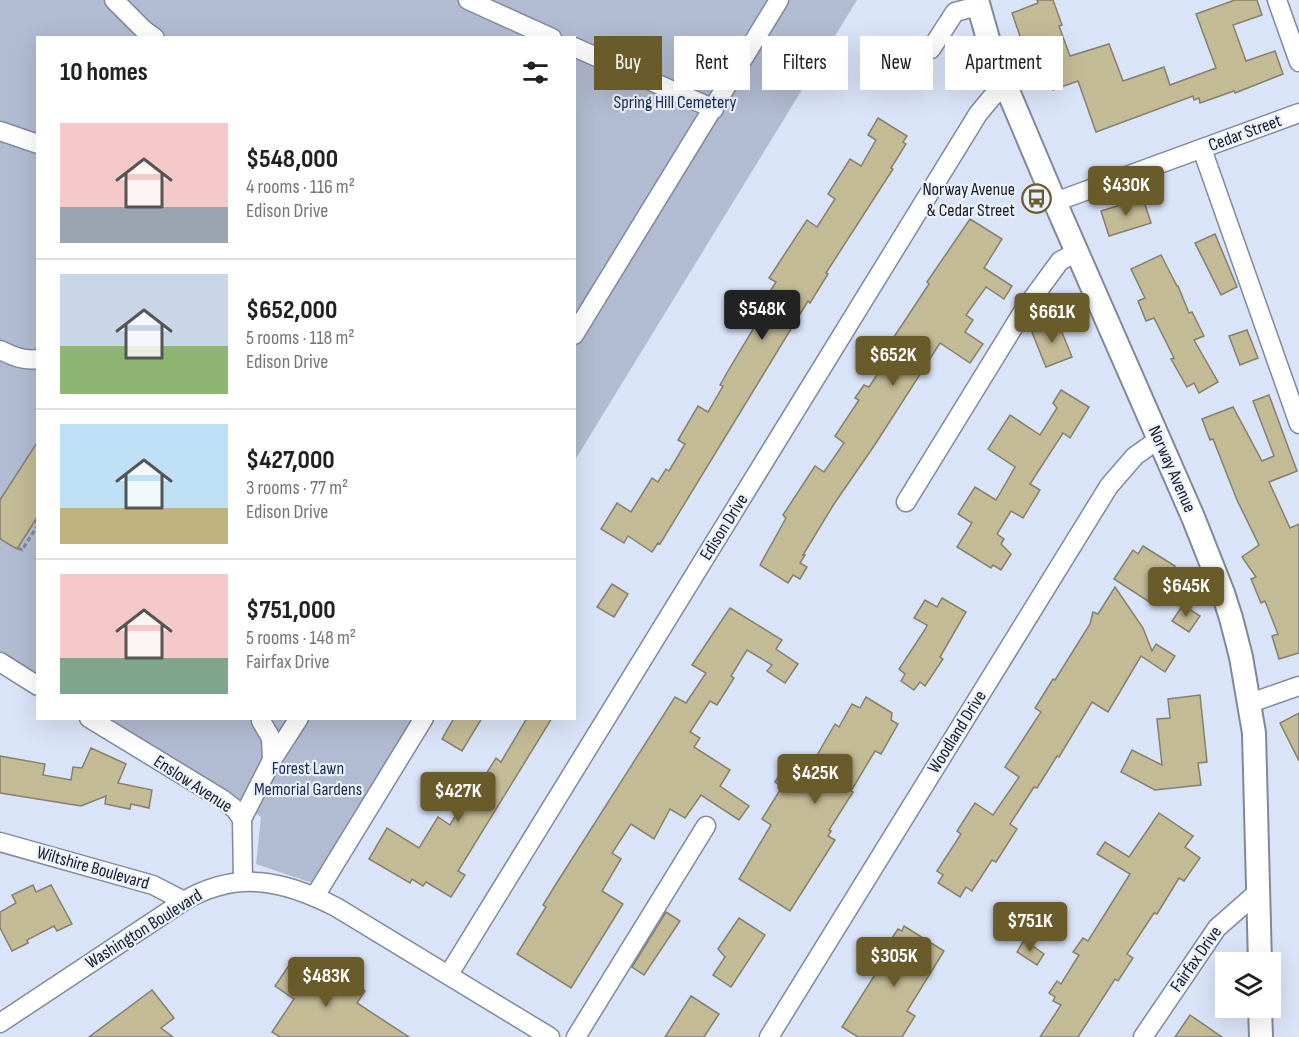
<!DOCTYPE html>
<meta charset="utf-8">
<style>
body{margin:0;font-family:"Sofia Sans Condensed",sans-serif;background:#f6f6f6;color:#202124;height:100vh;display:flex;flex-direction:column;font-size:22px;white-space:nowrap}
*{box-sizing:border-box;margin:0}
p{font-size:20px;color:#757577}
.icon{flex:none;width:33px;height:33px;fill:none;stroke:currentColor;stroke-width:2;stroke-linecap:round;stroke-linejoin:round}
.map{position:relative;flex:1;overflow:hidden}
.panel{position:absolute;left:36px;top:36px;width:540px;height:684px;display:flex;flex-direction:column;background:#fff;border-radius:0px;box-shadow:0 6px 24px #0002}
.panel>*{flex:none}
.banner{position:absolute;left:594px;top:36px;width:570px;height:54px;display:flex;gap:12px}
.buttons{position:absolute;left:1215px;top:952px;display:grid;gap:12px}
.buttons a{display:grid;place-items:center;width:66px;height:66px;border-radius:0px;background:#fff;box-shadow:0 6px 24px #0002;font-size:30px}
.price{position:absolute;translate:-50% -51px;padding:0 14px;border-radius:6px;background:#6a5c2a;color:#fff;font-size:20px;line-height:39px;filter:drop-shadow(0 2px 3px #0008)}
.price::after{content:'';position:absolute;left:50%;top:36px;width:18px;height:14px;margin-left:-9px;background:inherit;clip-path:polygon(0 0,100% 0,50% 100%)}
.price.selected{background:#222;color:#fff}
ul{padding:0;list-style:none}
li{display:flex;align-items:center;gap:18px;height:150px;padding:0 24px}
li+li{border-top:2px solid #e0e0e0}
li span{display:grid;place-items:center;flex:none;width:168px;height:120px;border-radius:0px;color:#555}
li>.icon{margin-inline-start:auto}
span .icon{width:72px;height:72px;fill:#fffc;stroke-width:1}
li b{font-size:26px}
h2{display:flex;justify-content:space-between;align-items:center;height:72px;padding:0 24px;font-size:26px}
.chip{padding:0 21px;border-radius:0px;background:#fff;box-shadow:0 6px 24px #0002;font-size:21px;line-height:54px}
.chip.selected{background:#6a5c2a;color:#fff}
.map>svg:first-child{display:block}
.green{fill:#b1bbd1}
.building{fill:#c3ba96;stroke:#85806c;stroke-width:1.5}
.lines{fill:none;stroke-linecap:round;stroke-linejoin:round}
.minor-casing{stroke:#80899b;stroke-width:21}
.major-casing{stroke:#80899b;stroke-width:26}
.path{stroke:#7e8593;stroke-width:3;stroke-dasharray:4.5 3;stroke-linecap:butt}
.minor{stroke:#fff;stroke-width:18}
.major{stroke:#fff;stroke-width:22}
.labels{text-anchor:middle;dominant-baseline:central;stroke-width:4.5;stroke-linejoin:round;paint-order:stroke}
.park-label{font-size:18px;fill:#192a54;stroke:#ebf1fd}
.street-label{font-size:18px;fill:#181b22;stroke:#ebf1fd}
.poi-label{font-size:18px;fill:#181b22;stroke:#ebf1fd;text-anchor:end}
</style>
<div class="map">
<svg width="1299" height="1037" viewBox="0 0 1299 1037">
<rect width="100%" height="100%" fill="#dae4f8"/>
<!-- green -->
<g class="green">
<path d="M0 0H857L575 460 574 38H38L37 675 0 651Z"/>
<path d="M106 719H416L315 884 256 864 261 817Z"/>
</g>
<!-- building -->
<g class="building">
<path d="M1037 0H1053L1062 25 1059 26 1070 56 1109 44 1123 81 1164 67 1170 85 1216 68 1196 14 1235 0H1257L1262 15 1233 25 1246 61 1275 51 1283 74 1235 93 1234 91 1200 103 1199 98 1194 100 1193 96 1096 132 1078 81 1053 90 1043 63 1037 65 1028 37 1021 39 1012 13 1038 3Z"/>
<path d="M878 118 907 136 903 142 906 144 891 168 893 169 826 273 828 274 810 303 808 301 660 544 658 543 652 552 628 536 624 543 601 529 617 503 631 512 652 478 658 482 666 469 669 471 685 444 678 440 698 406 708 412 723 386 720 385 728 371 758 321 753 318 776 282 769 278 807 220 817 227 835 199 828 194 850 159 861 166 876 140 868 135Z"/>
<path d="M1143 198 1151 223 1109 236 1101 211Z"/>
<path d="M970 219 1002 239 984 268 1012 286 1004 299 986 287 966 315 973 320 965 332 983 344 970 363 940 343 876 443 834 504 803 555H805L800 563 807 567 800 579 793 575 788 583 760 565 786 518 783 515 815 466 824 472 844 443 835 436 859 400 855 398 864 385 869 387 890 355 884 352 929 284 927 282Z"/>
<path d="M1215 234 1237 287 1221 295 1195 243Z"/>
<path d="M1161 255 1177 286H1178L1189 313 1192 312 1204 336 1194 340 1218 382 1199 393 1194 383 1187 387 1171 359 1174 358 1154 318 1146 321 1138 301 1145 298 1131 269Z"/>
<path d="M1057 320 1072 357 1046 367 1031 330Z"/>
<path d="M1247 330 1258 358 1240 365 1229 336Z"/>
<path d="M1061 390 1089 407 1070 438 1063 433 1030 484 1040 490 1023 518 1011 511 997 534 1004 539 1001 544 1011 554 1001 570 993 565 991 568 957 547 972 523 958 514 975 487 996 500 1015 467 988 449 1010 415 1040 435 1057 408 1053 403Z"/>
<path d="M1269 395 1297 471 1269 482 1290 528 1299 524V653L1279 659 1272 636 1278 634 1265 601 1261 603 1251 579 1256 577 1242 557 1259 545 1237 500 1213 439 1210 440 1202 419 1233 407 1262 461 1274 456 1253 401Z"/>
<path d="M38 441V516L17 549 0 539V500Z"/>
<path d="M1143 546 1175 566 1151 603 1114 579 1133 550 1138 554Z"/>
<path d="M612 584 628 594 614 617 597 607Z"/>
<path d="M1115 587 1143 628 1152 651 1156 644 1175 656 1165 672 1141 656 1108 712 1092 702 1059 757 1057 756 1037 788 1034 787 1010 824 1017 829 996 862 992 860 972 891 966 887 960 897 938 883 943 875 937 871 961 834 957 831 975 803 993 815 1019 777 1005 767 1041 712 1035 708 1053 679 1055 680 1090 624 1093 612 1098 614Z"/>
<path d="M942 598 966 612 940 657 943 659 925 686 920 682 914 690 901 681 905 674 899 669 926 628 927 625 914 618 925 600 937 607Z"/>
<path d="M1183 605 1200 616 1189 632 1172 621Z"/>
<path d="M730 608 782 640 776 649 798 664 785 683 767 671 772 665 747 650 731 676 734 678 717 705 710 701 690 732 700 738 694 747 730 770 720 786 749 806 739 820 701 795 685 818 670 809 654 839 631 824 612 853 621 859 602 891 623 904 571 988 517 954 546 907 543 905 556 884 675 697 686 703 706 673 692 665Z"/>
<path d="M1200 695 1207 762 1198 763 1201 785 1155 790 1121 772 1132 750 1162 765 1157 719 1170 718 1168 699Z"/>
<path d="M866 697 892 713 891 720 898 724 881 754 875 751 851 791 853 792 829 830 831 831 828 836 835 840 790 911 739 879 771 825 762 819 782 787 775 782 786 764 805 776 835 724 839 727 852 704 860 708Z"/>
<path d="M1299 713V761L1280 723Z"/>
<path d="M454 718H482L462 751 442 739Z"/>
<path d="M527 718H552L458 871 465 875 451 897 426 882 423 886 412 879 410 883 369 859 387 828 419 848 438 817 450 825 474 785 478 787 496 758 501 762Z"/>
<path d="M91 748 126 764 118 783 152 790 149 808 131 804 130 809 105 804 106 796 81 806 0 793V756L45 764 43 775 71 780 73 767 82 768Z"/>
<path d="M1159 813 1193 836 1185 847 1200 858 1184 881 1179 878 1157 914 1154 913 1127 954 1133 958 1118 981 1115 979 1078 1037H1040L1061 1005 1053 1001 1055 997 1049 993 1057 981 1061 984 1079 955 1073 952 1083 938 1088 941 1130 874 1097 854 1105 842 1129 857Z"/>
<path d="M33 885 36 892 51 885 72 924 57 931 54 926 27 940 28 943 12 951 0 928V912L16 903 12 895Z"/>
<path d="M666 912 680 921 644 975 632 967Z"/>
<path d="M739 918 765 935 731 987 713 975 725 957 718 949Z"/>
<path d="M904 926 944 951 907 1011 915 1016 902 1037H858L842 1027 888 954 884 950 898 929 902 931Z"/>
<path d="M1024 940 1044 954 1037 965 1017 952Z"/>
<path d="M294 958 339 988 346 978 365 991 357 1003 409 1037H280L272 1032 294 999 275 986Z"/>
<path d="M152 990 174 1018 161 1028 173 1037H89Z"/>
<path d="M691 996 719 1014 704 1037H665Z"/>
<path d="M1190 1015 1222 1037H1175Z"/>
</g>
<g class="lines">
<defs>
<g id="minor">
<path d="M114 0 144 30 155 38"/>
<path d="M468 0 552 38"/>
<path d="M1277 0 1299 62"/>
<path d="M574 47 714 109"/>
<path d="M931 49 955 12 978 6"/>
<path d="M0 131 38 144"/>
<path d="M1202 149 1299 424"/>
<path d="M1055 202 1299 113"/>
<path d="M574 335 779 0"/>
<path d="M0 350C13 356 23 361 38 359"/>
<path d="M906 502 1024 310 1060 261 1077 252"/>
<path d="M0 662 38 686"/>
<path d="M1250 703 1299 686"/>
<path d="M89 718 222 799 235 809 242 819 243 881"/>
<path d="M261 721 271 738 272 760"/>
<path d="M242 819 272 760 299 718"/>
<path d="M0 842 153 885 184 901"/>
<path d="M315 896 424 718"/>
<path d="M449 974 978 114 992 97 1006 86"/>
<path d="M0 1023 184 901C237 870 283 880 336 907L550 1037"/>
<path d="M576 1037 706 826"/>
<path d="M769 1037 1109 486 1135 456 1159 439"/>
<path d="M1143 1037 1217 928 1259 891"/>
</g>
<g id="major">
<path d="M977 0 992 53 1055 202 1193 517 1223 593 1231 618 1241 657 1254 733 1260 963"/>
<path d="M1260 1008 1261 1037"/>
</g>
</defs>
<!-- minor casing -->
<use href="#minor" class="minor-casing"/>
<!-- major casing -->
<use href="#major" class="major-casing"/>
<!-- path -->
<g class="path">
<path d="M34 521 38 523"/>
<path d="M18 548 22 550 38 525"/>
</g>
<!-- minor -->
<use href="#minor" class="minor"/>
<!-- major -->
<use href="#major" class="major"/>
</g>
<!-- icons -->
<defs>
<symbol id="bus-ring" viewBox="-11 -11 22 22"><circle r="9.5" fill="#ebf1fd" stroke="#6a5c2a" stroke-width="1.5"/><path d="M-5-6H5V4H4V6H2V4H-2V6H-4V4H-5ZM-3.5-4V0h7V-4ZM-3.5 1.2v1.5H-2V1.2ZM2 1.2v1.5H3.5V1.2Z" fill="#6a5c2a"/></symbol>
</defs>
<g fill-rule="evenodd">
<use href="#bus-ring" x="1020" y="182" width="33" height="33"/>
</g>
<g class="labels">
<!-- park labels -->
<g class="park-label">
<text x="675" y="102">Spring Hill Cemetery</text>
<text x="308" y="768">Forest Lawn<tspan x="308" dy="21">Memorial Gardens</tspan></text>
</g>
<!-- street labels -->
<g class="street-label">
<text transform="translate(1245 133) rotate(-20)">Cedar Street</text>
<text transform="translate(1172 469) rotate(66)">Norway Avenue</text>
<text transform="translate(724 527) rotate(-58)">Edison Drive</text>
<text transform="translate(957 732) rotate(-58)">Woodland Drive</text>
<text transform="translate(193 784) rotate(33)">Enslow Avenue</text>
<text transform="translate(93 868) rotate(16)">Wiltshire Boulevard</text>
<text transform="translate(144 929) rotate(-32)">Washington Boulevard</text>
<text transform="translate(1196 959) rotate(-55)">Fairfax Drive</text>
</g>
<!-- poi labels -->
<g class="poi-label">
<text x="1015" y="189">Norway Avenue<tspan x="1015" dy="21">&amp; Cedar Street</tspan></text>
</g>
</g>
</svg>
<div class="buttons">
<a><svg class="icon" aria-label="layers" viewBox="0 0 24 24"><path d="M12 4l9 5-9 5-9-5zM3 14l9 5 9-5"/></svg></a>
</div>
<b class="price" style="left:1126px;top:217px">$430K</b>
<b class="price selected" style="left:762px;top:341px">$548K</b>
<b class="price" style="left:1052px;top:344px">$661K</b>
<b class="price" style="left:893px;top:387px">$652K</b>
<b class="price" style="left:1186px;top:618px">$645K</b>
<b class="price" style="left:815px;top:805px">$425K</b>
<b class="price" style="left:458px;top:823px">$427K</b>
<b class="price" style="left:1030px;top:953px">$751K</b>
<b class="price" style="left:894px;top:988px">$305K</b>
<b class="price" style="left:326px;top:1008px">$483K</b>
<div class="banner">
<a class="chip selected">Buy</a>
<a class="chip">Rent</a>
<a class="chip">Filters</a>
<a class="chip">New</a>
<a class="chip">Apartment</a>
</div>
<section class="panel">
<h2>10 homes<svg class="icon" aria-label="filters" viewBox="0 0 24 24"><path d="M4 7h16M4 17h16"/><circle cx="9" cy="7" r="2"/><circle cx="15" cy="17" r="2"/></svg></h2>
<ul>
<li><span style="background:linear-gradient(#f6c9c9 70%,#9aa5b1 0)"><svg class="icon" aria-label="home" viewBox="0 0 24 24"><path d="M3 11l9-7 9 7M6 9v11h12V9"/></svg></span><div><b>$548,000</b><p>4 rooms · 116 m²</p><p>Edison Drive</p></div></li>
<li><span style="background:linear-gradient(#c9d6e8 60%,#8fb573 0)"><svg class="icon" aria-label="home" viewBox="0 0 24 24"><path d="M3 11l9-7 9 7M6 9v11h12V9"/></svg></span><div><b>$652,000</b><p>5 rooms · 118 m²</p><p>Edison Drive</p></div></li>
<li><span style="background:linear-gradient(#bfe0f5 70%,#c2b280 0)"><svg class="icon" aria-label="home" viewBox="0 0 24 24"><path d="M3 11l9-7 9 7M6 9v11h12V9"/></svg></span><div><b>$427,000</b><p>3 rooms · 77 m²</p><p>Edison Drive</p></div></li>
<li><span style="background:linear-gradient(#f6c9c9 70%,#7fa58c 0)"><svg class="icon" aria-label="home" viewBox="0 0 24 24"><path d="M3 11l9-7 9 7M6 9v11h12V9"/></svg></span><div><b>$751,000</b><p>5 rooms · 148 m²</p><p>Fairfax Drive</p></div></li>
</ul>
</section>
</div>
